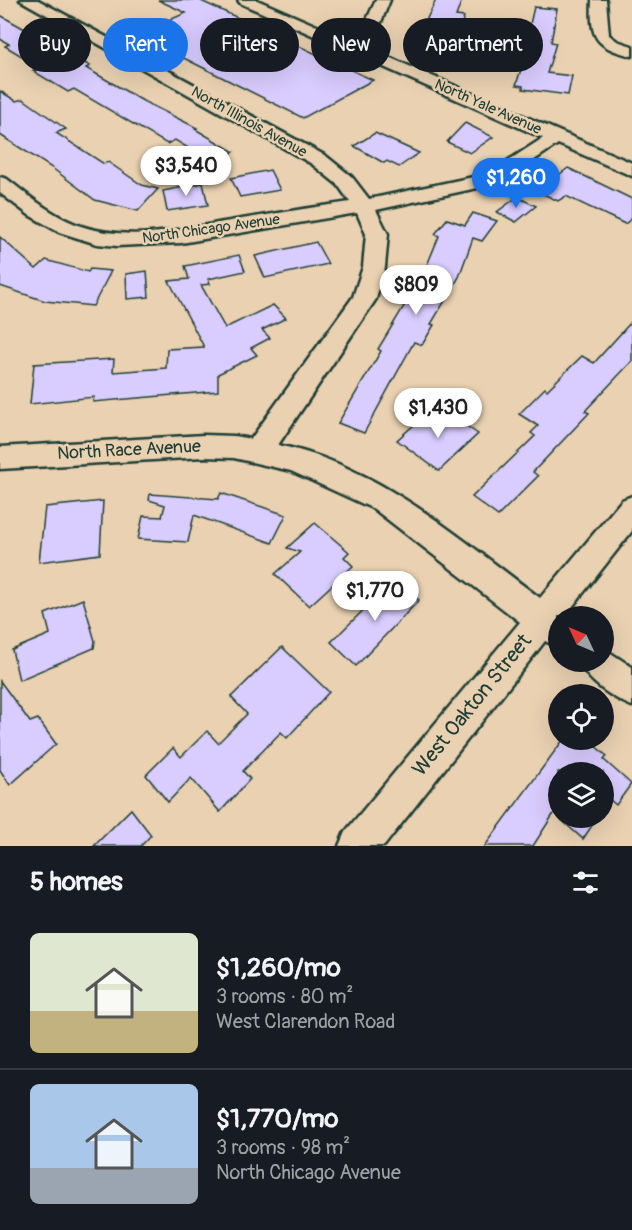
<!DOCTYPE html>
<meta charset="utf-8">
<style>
body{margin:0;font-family:Pangolin,sans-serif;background:#20242c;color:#f1f3f6;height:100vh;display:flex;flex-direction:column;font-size:22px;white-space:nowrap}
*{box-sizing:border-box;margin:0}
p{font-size:20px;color:#9ea1a6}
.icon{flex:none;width:33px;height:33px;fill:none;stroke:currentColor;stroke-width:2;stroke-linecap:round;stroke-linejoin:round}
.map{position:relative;height:846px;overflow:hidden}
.details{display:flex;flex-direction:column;background:#171b24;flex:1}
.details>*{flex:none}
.top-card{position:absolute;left:18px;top:18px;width:597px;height:54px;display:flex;gap:12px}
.needle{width:39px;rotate:314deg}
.buttons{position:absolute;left:548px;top:606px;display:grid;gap:12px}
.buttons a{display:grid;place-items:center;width:66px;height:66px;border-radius:50%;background:#171b24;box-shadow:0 6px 24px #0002;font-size:30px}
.price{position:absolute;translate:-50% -51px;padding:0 14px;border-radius:21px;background:#fff;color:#222;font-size:20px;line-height:39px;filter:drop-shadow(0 2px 3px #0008)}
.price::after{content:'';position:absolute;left:50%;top:36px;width:18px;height:14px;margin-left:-9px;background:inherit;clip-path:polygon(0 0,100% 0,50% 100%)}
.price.current{background:#1a73e8;color:#fff}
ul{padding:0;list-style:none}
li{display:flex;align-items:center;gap:18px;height:150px;padding:0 30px}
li+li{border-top:2px solid #363941}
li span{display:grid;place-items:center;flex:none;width:168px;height:120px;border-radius:9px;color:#555}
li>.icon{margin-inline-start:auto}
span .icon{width:72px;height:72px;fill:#fffc;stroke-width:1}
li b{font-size:26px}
h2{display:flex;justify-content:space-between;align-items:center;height:72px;padding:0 30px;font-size:26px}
.tag{padding:0 21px;border-radius:27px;background:#171b24;box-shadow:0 6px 24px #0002;font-size:21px;line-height:54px}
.tag.current{background:#1a73e8;color:#fff}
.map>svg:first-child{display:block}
.building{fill:#d9ccfe;stroke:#1f3d34;stroke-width:1.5}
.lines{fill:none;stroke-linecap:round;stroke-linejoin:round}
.street-casing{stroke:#1f3d34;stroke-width:5}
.street{fill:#e9d1b1;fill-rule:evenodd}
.labels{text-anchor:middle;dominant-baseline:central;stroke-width:5;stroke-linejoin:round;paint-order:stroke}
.far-street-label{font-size:15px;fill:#1f3d34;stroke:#e9d1b1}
.street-label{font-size:18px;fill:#1f3d34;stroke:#e9d1b1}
.near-street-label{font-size:21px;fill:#1f3d34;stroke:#e9d1b1}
</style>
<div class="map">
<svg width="632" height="846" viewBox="0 0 632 846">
<rect width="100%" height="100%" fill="#e9d1b1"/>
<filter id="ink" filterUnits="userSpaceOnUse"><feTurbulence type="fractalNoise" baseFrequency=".0167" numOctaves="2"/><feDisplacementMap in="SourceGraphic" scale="12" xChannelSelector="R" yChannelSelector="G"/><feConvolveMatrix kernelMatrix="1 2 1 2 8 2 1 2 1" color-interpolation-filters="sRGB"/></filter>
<g filter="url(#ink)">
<!-- building -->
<g class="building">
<path d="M158 0H199L373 80 303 118 136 34 186 13Z"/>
<path d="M436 0H462L456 16 464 17 451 51 440 55 417 39Z"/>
<path d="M534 7 557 9 551 42 556 43 547 73 572 76 568 95 523 89V86L516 85 530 41H526Z"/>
<path d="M0 15 90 66 86 68 143 101 197 128 195 129 234 152 213 163 175 140 167 144 74 89 68 92 33 71 42 68 5 46 9 44 0 39Z"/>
<path d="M0 91 16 101 23 99 66 129 56 133 104 164 108 162 142 185 158 189 138 211 95 200 52 168 0 135Z"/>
<path d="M465 123 493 137 470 153 447 142Z"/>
<path d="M375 133 419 153 399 167 387 161 384 163 354 146Z"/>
<path d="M568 168 632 199V218L625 224 566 196 558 201 537 191Z"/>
<path d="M270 170 280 190 240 197 231 178Z"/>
<path d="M203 183 208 205 167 211 163 191Z"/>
<path d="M517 197 536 206 516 222 497 212Z"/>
<path d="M473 213 497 221 482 241 473 238 459 277 431 324 434 325 422 345 414 342 364 433 338 423 381 351 378 349 423 275 439 236 435 234 447 219 465 225Z"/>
<path d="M0 237 36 269 46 260 88 272 90 269 111 271 93 306 45 301 0 286Z"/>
<path d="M316 242 328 264 265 278 255 256Z"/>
<path d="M239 255 245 271 208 279 210 284 201 285 225 328 273 305 286 318 262 330 270 338 251 348 257 355 218 374V391L93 402 94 397 30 404 34 364 114 359 113 372 166 368 167 349 204 347 169 281 189 279 185 266Z"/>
<path d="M147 271 149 297 127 299 126 274Z"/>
<path d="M632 321V361L585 411 589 413 533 472 538 476 498 516 472 497 535 436 531 433 538 426 519 414 545 388 547 390 582 356 594 363Z"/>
<path d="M445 411 478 434 439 471 397 440 423 417 431 423Z"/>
<path d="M221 493 286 515 272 543 194 515 188 542 138 539 143 516 162 517 165 505 149 500 150 494 218 499Z"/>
<path d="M103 501 100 554 39 562 45 507Z"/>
<path d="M315 523 349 552 344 557 353 566 309 606 275 574 300 552 287 548Z"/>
<path d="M395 579 419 600 356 666 331 642Z"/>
<path d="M83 599 95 641 94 648 19 680 12 650 50 634 45 614Z"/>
<path d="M282 647 329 692 287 738 281 732 243 771 250 779 220 812 191 778 168 802 146 775 173 748 181 757 207 731 218 743 247 714 231 697Z"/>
<path d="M0 681 30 722 38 719 56 744 10 785 0 770Z"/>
<path d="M563 740H588L607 756 604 760 631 784 616 805 603 794V772H558V807L533 846H485Z"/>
<path d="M131 809 151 835 141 846H94Z"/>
<path d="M559 818H597L583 839Z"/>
</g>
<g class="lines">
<defs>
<g id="street">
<path d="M20 0H38L326 156 352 177 369 199 478 176 495 169 543 138 240 3 238 0H257L356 43 376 0H390L370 49 632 163V176L558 144 509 177 491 185 376 210 388 234 385 267 376 299 278 445C379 466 459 538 540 598L622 500 632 496V531L565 616H558V647L545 641 384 846H339L345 832 520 622 374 509 291 471 234 458 204 457 0 469V447L204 435 234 436 251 439 353 297 363 267 366 234 357 213 181 243 117 246 97 244 59 232 29 215 0 193V177L7 179C30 197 55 218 84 227 129 241 179 230 224 222 266 215 308 208 350 202L338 185 312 164Z"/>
<path d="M592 0H606L609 35 617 41 632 46V56C595 47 590 38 592 0Z"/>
<path d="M603 648 632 667V706C613 698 587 682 580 662H603Z"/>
</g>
</defs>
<!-- street casing -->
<use href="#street" class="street-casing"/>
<!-- street -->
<use href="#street" class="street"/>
</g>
</g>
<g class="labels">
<!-- far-street labels -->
<g class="far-street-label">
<text transform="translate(488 107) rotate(24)">North Yale Avenue</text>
<text transform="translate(249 122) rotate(29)">North Illinois Avenue</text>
<text transform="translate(211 229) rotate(-8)">North Chicago Avenue</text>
</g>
<!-- street labels -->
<g class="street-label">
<text transform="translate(129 450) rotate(-3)">North Race Avenue</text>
</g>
<!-- near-street labels -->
<g class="near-street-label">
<text transform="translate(472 705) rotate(-51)">West Oakton Street</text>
</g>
</g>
</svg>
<div class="buttons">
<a><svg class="needle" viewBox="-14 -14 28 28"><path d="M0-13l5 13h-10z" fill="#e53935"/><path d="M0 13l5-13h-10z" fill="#9ea1a6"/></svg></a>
<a><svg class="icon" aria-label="locate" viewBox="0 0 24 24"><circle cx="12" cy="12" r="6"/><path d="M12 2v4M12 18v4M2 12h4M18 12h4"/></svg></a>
<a><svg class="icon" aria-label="layers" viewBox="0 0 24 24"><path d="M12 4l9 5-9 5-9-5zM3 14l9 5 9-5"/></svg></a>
</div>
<b class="price" style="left:186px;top:197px">$3,540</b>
<b class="price current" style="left:516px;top:209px">$1,260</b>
<b class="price" style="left:416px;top:316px">$809</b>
<b class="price" style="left:438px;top:439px">$1,430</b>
<b class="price" style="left:375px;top:622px">$1,770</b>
<div class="top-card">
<a class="tag">Buy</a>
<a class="tag current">Rent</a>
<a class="tag">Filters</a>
<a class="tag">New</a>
<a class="tag">Apartment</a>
</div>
</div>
<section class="details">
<h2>5 homes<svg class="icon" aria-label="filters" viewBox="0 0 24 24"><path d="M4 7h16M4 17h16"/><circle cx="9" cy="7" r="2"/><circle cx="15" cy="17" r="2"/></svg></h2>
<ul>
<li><span style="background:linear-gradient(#dfe7d0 65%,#c2b280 0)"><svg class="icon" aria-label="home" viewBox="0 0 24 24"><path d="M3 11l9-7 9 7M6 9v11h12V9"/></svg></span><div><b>$1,260/mo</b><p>3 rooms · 80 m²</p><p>West Clarendon Road</p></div></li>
<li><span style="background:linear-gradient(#a9c7e8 70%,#9aa5b1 0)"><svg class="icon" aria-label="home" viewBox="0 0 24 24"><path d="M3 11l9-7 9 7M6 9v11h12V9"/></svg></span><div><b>$1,770/mo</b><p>3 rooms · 98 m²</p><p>North Chicago Avenue</p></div></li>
</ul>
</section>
